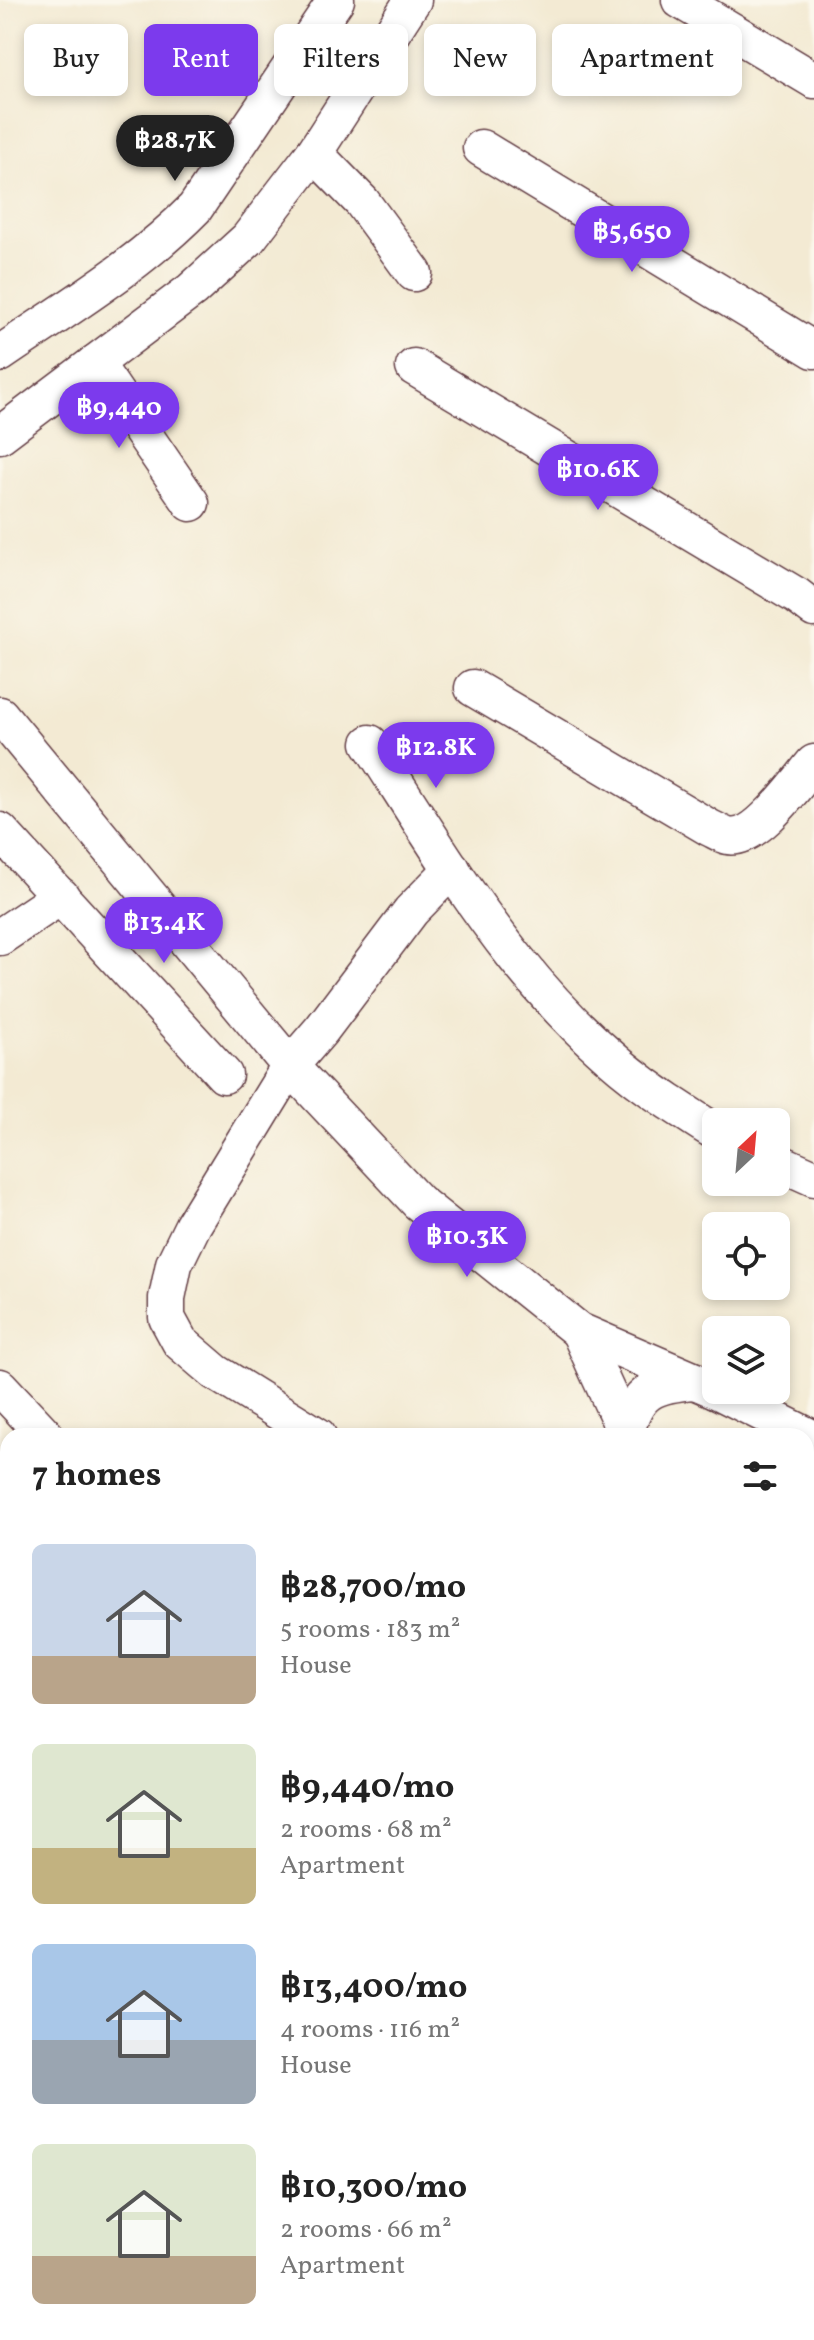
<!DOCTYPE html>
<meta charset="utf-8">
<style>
body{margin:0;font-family:Vollkorn,serif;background:#f6f6f6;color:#222;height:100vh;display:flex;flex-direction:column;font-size:30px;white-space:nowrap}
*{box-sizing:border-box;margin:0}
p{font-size:26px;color:#767676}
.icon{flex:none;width:44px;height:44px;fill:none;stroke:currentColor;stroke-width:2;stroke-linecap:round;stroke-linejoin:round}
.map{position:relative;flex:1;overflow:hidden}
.drawer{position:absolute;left:0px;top:1428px;width:814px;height:912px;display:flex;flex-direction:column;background:#fff;border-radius:24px 24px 0 0;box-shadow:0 4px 12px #0003}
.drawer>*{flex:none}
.guide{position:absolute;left:24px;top:24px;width:766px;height:72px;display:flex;gap:16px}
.needle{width:52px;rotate:26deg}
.fabs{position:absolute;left:702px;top:1108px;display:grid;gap:16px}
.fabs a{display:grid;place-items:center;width:88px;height:88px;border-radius:12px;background:#fff;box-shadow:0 4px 12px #0003;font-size:40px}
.price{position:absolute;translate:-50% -68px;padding:0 18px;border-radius:28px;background:#7c3aed;color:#fff;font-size:26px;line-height:52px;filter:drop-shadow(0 2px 4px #0008)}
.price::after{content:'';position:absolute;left:50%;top:48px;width:24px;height:18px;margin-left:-12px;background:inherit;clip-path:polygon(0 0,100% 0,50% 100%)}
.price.current{background:#222;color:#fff}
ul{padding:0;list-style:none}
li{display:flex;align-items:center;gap:24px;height:200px;padding:0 32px}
li span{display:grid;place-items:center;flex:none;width:224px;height:160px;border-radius:12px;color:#555}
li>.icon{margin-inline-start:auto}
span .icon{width:96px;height:96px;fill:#fffc;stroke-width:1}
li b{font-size:34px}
h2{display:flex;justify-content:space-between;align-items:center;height:96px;padding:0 32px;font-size:34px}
.pill{padding:0 28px;border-radius:12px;background:#fff;box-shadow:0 4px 12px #0003;font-size:28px;line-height:72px}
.pill.current{background:#7c3aed;color:#fff}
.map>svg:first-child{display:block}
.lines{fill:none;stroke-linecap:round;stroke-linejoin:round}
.minor-casing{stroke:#633d44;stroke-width:39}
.minor{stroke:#fff;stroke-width:36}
</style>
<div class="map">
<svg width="814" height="2340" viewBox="0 0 814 2340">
<rect width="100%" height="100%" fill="#fbf7ec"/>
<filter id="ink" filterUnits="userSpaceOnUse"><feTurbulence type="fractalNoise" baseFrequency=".0125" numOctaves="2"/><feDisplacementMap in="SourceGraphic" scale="16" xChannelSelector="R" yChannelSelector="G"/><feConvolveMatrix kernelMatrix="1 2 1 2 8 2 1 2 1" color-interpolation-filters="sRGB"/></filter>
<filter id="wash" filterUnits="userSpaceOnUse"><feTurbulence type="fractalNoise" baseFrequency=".006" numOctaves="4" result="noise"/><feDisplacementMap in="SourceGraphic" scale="32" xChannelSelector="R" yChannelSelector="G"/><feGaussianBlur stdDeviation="1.8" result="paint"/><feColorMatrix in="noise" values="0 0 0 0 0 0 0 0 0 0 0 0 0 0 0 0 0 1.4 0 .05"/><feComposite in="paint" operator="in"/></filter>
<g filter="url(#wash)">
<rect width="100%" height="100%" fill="#f3ead3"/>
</g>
<g filter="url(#ink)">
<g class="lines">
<defs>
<g id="minor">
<path d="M680 0 814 80"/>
<path d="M481 148 814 350"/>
<path d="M314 153 362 202 414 273"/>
<path d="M0 354C67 308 138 266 195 208L336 0"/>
<path d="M95 363 191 503"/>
<path d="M414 367 797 596 814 609"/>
<path d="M0 435 192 290 248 239 314 153 413 0"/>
<path d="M473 688 710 828C715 830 722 835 728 836 756 842 797 783 814 763"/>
<path d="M0 715 290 1066 418 1202 579 1331 716 1390"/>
<path d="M370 743C456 876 533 1012 669 1102 685 1112 700 1123 716 1132"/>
<path d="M0 831 224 1075"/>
<path d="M0 937 61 896"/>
<path d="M776 1161 814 1178"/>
<path d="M579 1331 627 1436"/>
<path d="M0 1387 46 1436"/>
<path d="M716 1390 814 1439"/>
<path d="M626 1433C636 1391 654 1384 695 1381"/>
<path d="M318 1436 215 1372 180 1342 167 1318V1298L174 1264 193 1225 290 1066 322 1029 411 911 452 869"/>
<path d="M806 1735 814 1743"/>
<path d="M0 1809 8 1818"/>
<path d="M806 2088 814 2096"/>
<path d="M0 2203 8 2208"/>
<path d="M806 2240 814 2254"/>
<path d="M52 2332 57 2340"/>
<path d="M499 2332 505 2340"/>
<path d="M808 2340 814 2338"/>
</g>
</defs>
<!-- minor casing -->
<use href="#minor" class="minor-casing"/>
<!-- minor -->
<use href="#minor" class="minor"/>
</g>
</g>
</svg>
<div class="fabs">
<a><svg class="needle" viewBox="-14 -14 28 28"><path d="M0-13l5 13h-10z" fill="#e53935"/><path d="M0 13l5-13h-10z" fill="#767676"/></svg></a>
<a><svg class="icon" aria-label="locate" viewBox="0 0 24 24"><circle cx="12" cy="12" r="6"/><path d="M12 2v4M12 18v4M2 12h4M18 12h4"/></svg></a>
<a><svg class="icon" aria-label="layers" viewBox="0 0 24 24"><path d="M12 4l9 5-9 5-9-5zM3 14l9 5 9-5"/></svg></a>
</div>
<b class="price current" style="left:175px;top:183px">฿28.7K</b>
<b class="price" style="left:632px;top:274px">฿5,650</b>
<b class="price" style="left:119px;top:450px">฿9,440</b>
<b class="price" style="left:598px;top:512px">฿10.6K</b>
<b class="price" style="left:436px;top:790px">฿12.8K</b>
<b class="price" style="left:164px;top:965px">฿13.4K</b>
<b class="price" style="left:467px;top:1279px">฿10.3K</b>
<div class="guide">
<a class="pill">Buy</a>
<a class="pill current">Rent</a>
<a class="pill">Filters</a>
<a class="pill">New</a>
<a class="pill">Apartment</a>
</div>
<section class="drawer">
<h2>7 homes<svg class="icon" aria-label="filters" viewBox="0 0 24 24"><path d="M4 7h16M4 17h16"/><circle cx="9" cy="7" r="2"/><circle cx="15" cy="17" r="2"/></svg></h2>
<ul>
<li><span style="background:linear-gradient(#c9d6e8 70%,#b9a48a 0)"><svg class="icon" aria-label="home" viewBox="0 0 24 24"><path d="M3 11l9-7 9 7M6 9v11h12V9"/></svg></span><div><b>฿28,700/mo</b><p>5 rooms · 183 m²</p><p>House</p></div></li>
<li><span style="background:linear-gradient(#dfe7d0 65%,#c2b280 0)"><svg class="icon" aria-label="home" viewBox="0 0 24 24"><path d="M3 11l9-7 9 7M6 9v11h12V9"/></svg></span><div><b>฿9,440/mo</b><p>2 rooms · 68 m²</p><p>Apartment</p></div></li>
<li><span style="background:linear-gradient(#a9c7e8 60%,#9aa5b1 0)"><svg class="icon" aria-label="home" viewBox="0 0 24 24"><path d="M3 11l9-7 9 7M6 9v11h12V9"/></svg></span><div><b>฿13,400/mo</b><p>4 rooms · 116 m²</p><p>House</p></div></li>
<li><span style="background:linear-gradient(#dfe7d0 70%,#b9a48a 0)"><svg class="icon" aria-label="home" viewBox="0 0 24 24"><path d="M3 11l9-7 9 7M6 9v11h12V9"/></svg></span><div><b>฿10,300/mo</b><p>2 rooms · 66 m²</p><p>Apartment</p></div></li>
</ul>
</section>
</div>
